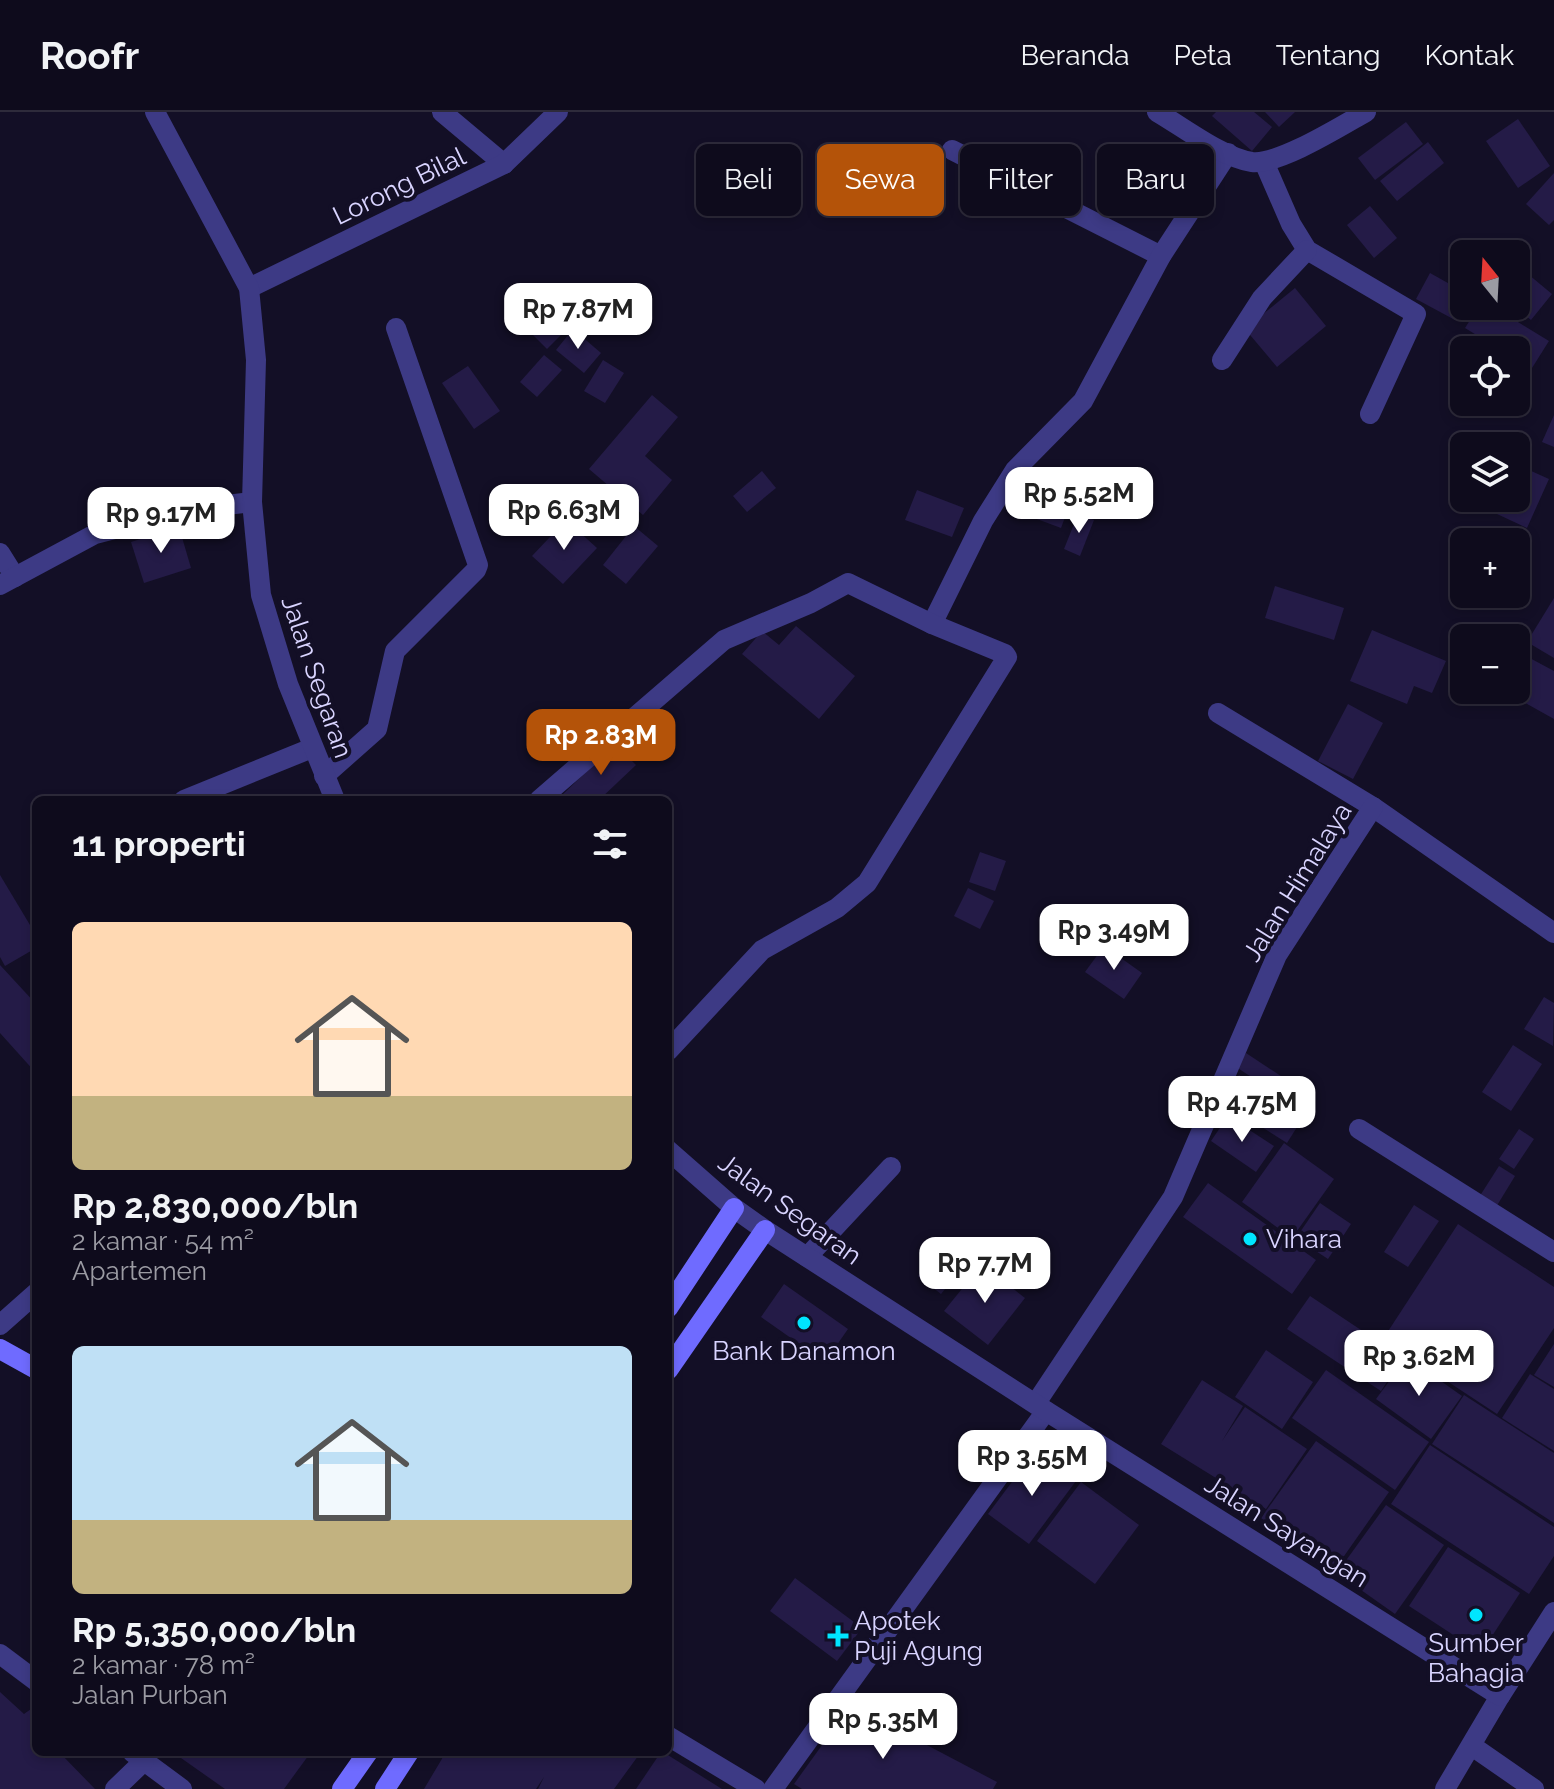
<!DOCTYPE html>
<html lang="id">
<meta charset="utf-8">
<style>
body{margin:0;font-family:Raleway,sans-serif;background:#1c1929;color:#f1f3f6;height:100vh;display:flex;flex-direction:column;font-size:30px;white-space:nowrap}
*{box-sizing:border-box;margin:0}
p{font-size:26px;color:#9b9ba3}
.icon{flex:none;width:44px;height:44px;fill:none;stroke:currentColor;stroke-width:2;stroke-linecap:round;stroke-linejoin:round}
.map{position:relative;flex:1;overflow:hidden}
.details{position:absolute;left:32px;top:684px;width:640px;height:960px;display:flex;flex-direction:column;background:#0e0b1c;border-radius:12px;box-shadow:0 4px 12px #0003,0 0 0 2px #2e2b3b}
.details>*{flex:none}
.top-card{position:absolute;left:696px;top:32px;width:738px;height:72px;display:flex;gap:16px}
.needle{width:52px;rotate:342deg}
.controls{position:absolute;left:1450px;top:128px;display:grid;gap:16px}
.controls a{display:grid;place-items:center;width:80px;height:80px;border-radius:12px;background:#0e0b1c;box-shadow:0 4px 12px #0003,0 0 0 2px #2e2b3b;font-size:40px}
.price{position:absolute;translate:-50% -68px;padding:0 18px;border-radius:16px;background:#fff;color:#222;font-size:26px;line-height:52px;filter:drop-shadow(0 2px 4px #0008)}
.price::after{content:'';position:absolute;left:50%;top:48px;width:24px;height:18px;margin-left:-12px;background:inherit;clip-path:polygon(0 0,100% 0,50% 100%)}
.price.current{background:#b45309;color:#fff}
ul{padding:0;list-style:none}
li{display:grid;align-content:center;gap:16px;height:424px;padding:0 40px}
li span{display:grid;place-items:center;height:248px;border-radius:12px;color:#555}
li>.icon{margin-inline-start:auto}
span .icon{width:144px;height:144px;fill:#fffc;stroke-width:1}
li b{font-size:34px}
h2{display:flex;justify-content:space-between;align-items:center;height:96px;padding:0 40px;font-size:34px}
.pill{padding:0 28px;border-radius:12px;background:#0e0b1c;box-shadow:0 4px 12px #0003,0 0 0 2px #2e2b3b;font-size:28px;line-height:72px}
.pill.current{background:#b45309;color:#fff}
header{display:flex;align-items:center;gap:48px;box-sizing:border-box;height:112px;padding:0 40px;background:#0e0b1c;border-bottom:2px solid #2e2b3b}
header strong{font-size:38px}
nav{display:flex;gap:44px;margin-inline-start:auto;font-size:28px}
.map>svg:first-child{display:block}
.building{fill:#241b47}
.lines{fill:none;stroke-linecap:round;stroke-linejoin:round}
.minor{stroke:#3d3a85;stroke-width:20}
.tertiary{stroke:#3d3a85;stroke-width:20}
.secondary{stroke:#6f6bff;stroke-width:20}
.poi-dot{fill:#00e5ff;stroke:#130f26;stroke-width:3}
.labels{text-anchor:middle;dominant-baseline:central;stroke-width:8;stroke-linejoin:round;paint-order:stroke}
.street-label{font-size:26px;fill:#d9d4ff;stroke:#130f26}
.poi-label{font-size:26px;fill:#d9d4ff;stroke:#130f26;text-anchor:start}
</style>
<header>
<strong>Roofr</strong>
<nav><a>Beranda</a><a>Peta</a><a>Tentang</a><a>Kontak</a></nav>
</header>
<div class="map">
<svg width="1554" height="1677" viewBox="0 0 1554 1677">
<rect width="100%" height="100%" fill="#130f26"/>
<!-- building -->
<g class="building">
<path d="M1216 0H1254L1272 15 1252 39 1212 4Z"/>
<path d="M1265 0H1295L1279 15Z"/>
<path d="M1518 7 1550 54 1518 76 1486 29Z"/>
<path d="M1406 10 1423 32 1375 68 1358 46Z"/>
<path d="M1428 30 1444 51 1397 89 1380 69Z"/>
<path d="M1554 61V108L1549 113 1526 92Z"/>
<path d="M1370 94 1397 126 1374 146 1347 113Z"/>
<path d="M1516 152 1552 182 1531 208 1513 194H1516Z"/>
<path d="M1430 161 1464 180V192L1455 208 1416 187Z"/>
<path d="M1295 176 1326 214 1277 255 1245 217Z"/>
<path d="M541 183 571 213 547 237 517 207Z"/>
<path d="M1479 194H1492L1549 229 1532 256 1516 247V238H1501L1465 216Z"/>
<path d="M573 217 601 241 584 261 556 238Z"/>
<path d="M544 243 562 258 537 285 520 270Z"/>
<path d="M603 248 624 261 605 291 584 279Z"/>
<path d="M468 254 500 299 474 317 442 271Z"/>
<path d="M652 283 678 305 645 344 672 368 643 403 589 357Z"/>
<path d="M1554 303V335L1542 330Z"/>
<path d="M1520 354 1549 367 1527 416 1497 402 1505 386H1516V362Z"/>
<path d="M762 359 776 376 747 400 733 384Z"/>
<path d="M1019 372 1070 392 1061 416 1010 397Z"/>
<path d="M917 378 964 396 952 425 905 408Z"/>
<path d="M1078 402 1094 408 1080 444 1064 437Z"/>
<path d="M566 408 597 436 563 472 532 444Z"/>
<path d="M634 414 658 434 626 472 603 453Z"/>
<path d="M179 415 191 456 144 471 131 430Z"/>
<path d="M1275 474 1344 496 1334 528 1265 506Z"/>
<path d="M1554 486V546L1527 530Z"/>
<path d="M796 514 855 564 819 607 742 542 762 519 779 533Z"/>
<path d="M1372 518 1446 549 1432 581 1414 574 1407 592 1350 569Z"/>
<path d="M1526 544 1554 559V607L1506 580 1516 578V562Z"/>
<path d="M1348 592 1383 611 1353 667 1318 649Z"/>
<path d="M635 609 654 629 636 646 617 627Z"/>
<path d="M615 632 636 653 599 688H557Z"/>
<path d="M980 740 1006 749 995 779 969 770Z"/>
<path d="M0 763 36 823V836L5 854 0 845Z"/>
<path d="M968 776 994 789 980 817 954 804Z"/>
<path d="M1104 834 1142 861 1124 887 1085 860Z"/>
<path d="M0 853 36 892V961L0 921Z"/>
<path d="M1544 885 1554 891 1553 934 1524 917Z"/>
<path d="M1513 933 1542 952 1511 999 1482 980Z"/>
<path d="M1246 941 1308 982 1299 996 1236 955Z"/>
<path d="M1239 963 1304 1004 1287 1031 1221 989Z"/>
<path d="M1228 1004 1274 1034 1256 1060 1211 1029Z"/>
<path d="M1519 1017 1534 1027 1514 1057 1499 1047Z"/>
<path d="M1284 1031 1334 1067 1292 1126 1242 1090Z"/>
<path d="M1499 1054 1515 1064 1493 1100 1476 1090Z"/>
<path d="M1208 1071 1316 1148 1292 1182 1183 1105Z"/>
<path d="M1320 1091 1351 1112 1328 1147 1296 1126Z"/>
<path d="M1414 1093 1439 1109 1408 1155 1384 1140Z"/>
<path d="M1458 1112 1554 1175V1216L1497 1302 1383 1227Z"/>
<path d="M945 1130 968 1149 941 1182 918 1164Z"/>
<path d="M982 1152 1025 1186 988 1233 944 1199Z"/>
<path d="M784 1172 848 1217 825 1250 761 1205Z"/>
<path d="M1310 1184 1403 1246 1381 1279 1287 1217Z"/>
<path d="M1554 1232V1275L1534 1263Z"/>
<path d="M1266 1238 1313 1270 1282 1317 1235 1285Z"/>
<path d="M1407 1245 1462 1284 1431 1327 1376 1287Z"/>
<path d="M1326 1258 1429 1330 1395 1378 1292 1306Z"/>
<path d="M1530 1262 1554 1277V1339L1502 1306Z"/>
<path d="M1202 1268 1243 1294 1222 1329 1245 1295 1307 1337 1266 1397 1161 1332Z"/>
<path d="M1464 1283 1554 1341V1411L1432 1332Z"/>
<path d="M1316 1329 1389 1380 1335 1457 1261 1406Z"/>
<path d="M1430 1333 1554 1415V1444L1529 1482 1391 1392Z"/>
<path d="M1035 1339 1076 1369 1029 1432 988 1402Z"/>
<path d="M1081 1370 1139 1413 1095 1472 1037 1429Z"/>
<path d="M1386 1393 1444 1433 1395 1502 1337 1461Z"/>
<path d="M1448 1435 1520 1481 1481 1541 1409 1494Z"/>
<path d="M795 1466 862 1516 837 1549 770 1499Z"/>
<path d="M0 1580 24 1602 31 1597 36 1603V1640H59L95 1677H0Z"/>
<path d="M851 1593 997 1670 993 1677H802L794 1672Z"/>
<path d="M186 1640H311L284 1677H225L181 1646Z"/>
<path d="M446 1640H641L614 1677H538L544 1665 536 1677H424Z"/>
<path d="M661 1640H663L722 1677H636Z"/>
</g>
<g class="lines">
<!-- minor -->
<g class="minor">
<path d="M442 0 504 52"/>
<path d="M952 38 1161 144"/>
<path d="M1264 50 1291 112 1307 138 1416 202 1370 302"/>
<path d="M249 176 504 52 558 0"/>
<path d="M1222 248 1262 186 1307 138"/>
<path d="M0 441 15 465"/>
<path d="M0 473 95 422 192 397 252 390"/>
<path d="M932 512 983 409 1015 358 1083 289 1161 144 1228 41"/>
<path d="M1218 601 1373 695 1554 821"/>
<path d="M324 664 377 617 395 539 476 458 478 453 396 216"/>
<path d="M184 688 312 636"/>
<path d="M539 688 724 528 811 491 848 471 932 512 1005 542 1007 545 867 771 837 796 762 838 668 939"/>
<path d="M1359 1017 1554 1140"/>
<path d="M807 1145 891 1055"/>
<path d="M0 1213 36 1181"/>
<path d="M1036 1291 1173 1085 1277 843 1373 695"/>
<path d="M0 1542 36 1569"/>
<path d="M668 1624 756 1677"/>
<path d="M1472 1634 1534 1677"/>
<path d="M132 1640 182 1677"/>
<path d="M115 1677 144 1649"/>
<path d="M773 1677 1046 1299"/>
<path d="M1445 1677 1500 1584"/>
</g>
<!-- tertiary -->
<g class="tertiary">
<path d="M155 0 249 176 256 248 252 390 261 483 288 572 335 688"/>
<path d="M1157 0C1183 15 1223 46 1252 50 1279 53 1341 14 1366 0"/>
<path d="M668 1038 734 1096 765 1118 1046 1299 1500 1584 1554 1500"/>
</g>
<!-- secondary -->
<g class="secondary">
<path d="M668 1196 734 1096"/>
<path d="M0 1237 36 1257"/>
<path d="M668 1258 765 1118"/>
<path d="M342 1677 368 1640"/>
<path d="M385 1677 409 1640"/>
</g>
</g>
<!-- markers -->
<g class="poi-dot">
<circle cx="1250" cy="1127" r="8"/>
<circle cx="804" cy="1211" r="8"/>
<circle cx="1476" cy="1503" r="8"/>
<path d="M834 1512h8v8h8v8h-8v8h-8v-8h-8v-8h8z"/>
</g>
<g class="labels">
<!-- street labels -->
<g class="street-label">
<text transform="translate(399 74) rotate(-26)">Lorong Bilal</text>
<text transform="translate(317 565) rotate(71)">Jalan Segaran</text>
<text transform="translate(1297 770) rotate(-58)">Jalan Himalaya</text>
<text transform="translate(790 1097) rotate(36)">Jalan Segaran</text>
<text transform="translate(1287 1419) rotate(32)">Jalan Sayangan</text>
</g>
<!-- poi labels -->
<g class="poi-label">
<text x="1266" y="1127">Vihara</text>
<text x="804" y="1239" text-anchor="middle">Bank Danamon</text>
<text x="854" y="1509">Apotek<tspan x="854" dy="30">Puji Agung</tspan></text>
<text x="1476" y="1531" text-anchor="middle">Sumber<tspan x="1476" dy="30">Bahagia</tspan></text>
</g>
</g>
</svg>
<div class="controls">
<a><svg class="needle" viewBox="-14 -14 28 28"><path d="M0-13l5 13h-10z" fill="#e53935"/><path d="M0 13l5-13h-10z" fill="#9b9ba3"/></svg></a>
<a><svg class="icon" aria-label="locate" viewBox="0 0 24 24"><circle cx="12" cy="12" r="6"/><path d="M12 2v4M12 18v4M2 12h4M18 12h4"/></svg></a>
<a><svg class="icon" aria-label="layers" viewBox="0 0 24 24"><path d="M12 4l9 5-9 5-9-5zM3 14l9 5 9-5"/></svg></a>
<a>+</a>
<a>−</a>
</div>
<b class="price" style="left:578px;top:239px">Rp 7.87M</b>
<b class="price" style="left:1079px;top:423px">Rp 5.52M</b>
<b class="price" style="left:564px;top:440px">Rp 6.63M</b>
<b class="price" style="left:161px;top:443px">Rp 9.17M</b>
<b class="price current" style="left:601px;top:665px">Rp 2.83M</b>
<b class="price" style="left:1114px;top:860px">Rp 3.49M</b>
<b class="price" style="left:1242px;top:1032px">Rp 4.75M</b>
<b class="price" style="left:985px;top:1193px">Rp 7.7M</b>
<b class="price" style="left:1419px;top:1286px">Rp 3.62M</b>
<b class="price" style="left:1032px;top:1386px">Rp 3.55M</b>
<b class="price" style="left:883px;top:1649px">Rp 5.35M</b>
<div class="top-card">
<a class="pill">Beli</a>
<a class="pill current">Sewa</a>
<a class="pill">Filter</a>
<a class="pill">Baru</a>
</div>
<section class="details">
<h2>11 properti<svg class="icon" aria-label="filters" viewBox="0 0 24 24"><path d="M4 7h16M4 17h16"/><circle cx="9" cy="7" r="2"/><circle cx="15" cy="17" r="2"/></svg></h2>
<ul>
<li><span style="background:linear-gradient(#ffd9b3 70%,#c2b280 0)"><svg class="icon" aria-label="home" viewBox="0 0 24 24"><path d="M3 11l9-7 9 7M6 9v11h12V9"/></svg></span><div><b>Rp 2,830,000/bln</b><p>2 kamar · 54 m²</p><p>Apartemen</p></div></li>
<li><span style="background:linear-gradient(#bfe0f5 70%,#c2b280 0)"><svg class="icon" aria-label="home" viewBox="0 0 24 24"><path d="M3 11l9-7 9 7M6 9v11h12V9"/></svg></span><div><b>Rp 5,350,000/bln</b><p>2 kamar · 78 m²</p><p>Jalan Purban</p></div></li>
</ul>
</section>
</div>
